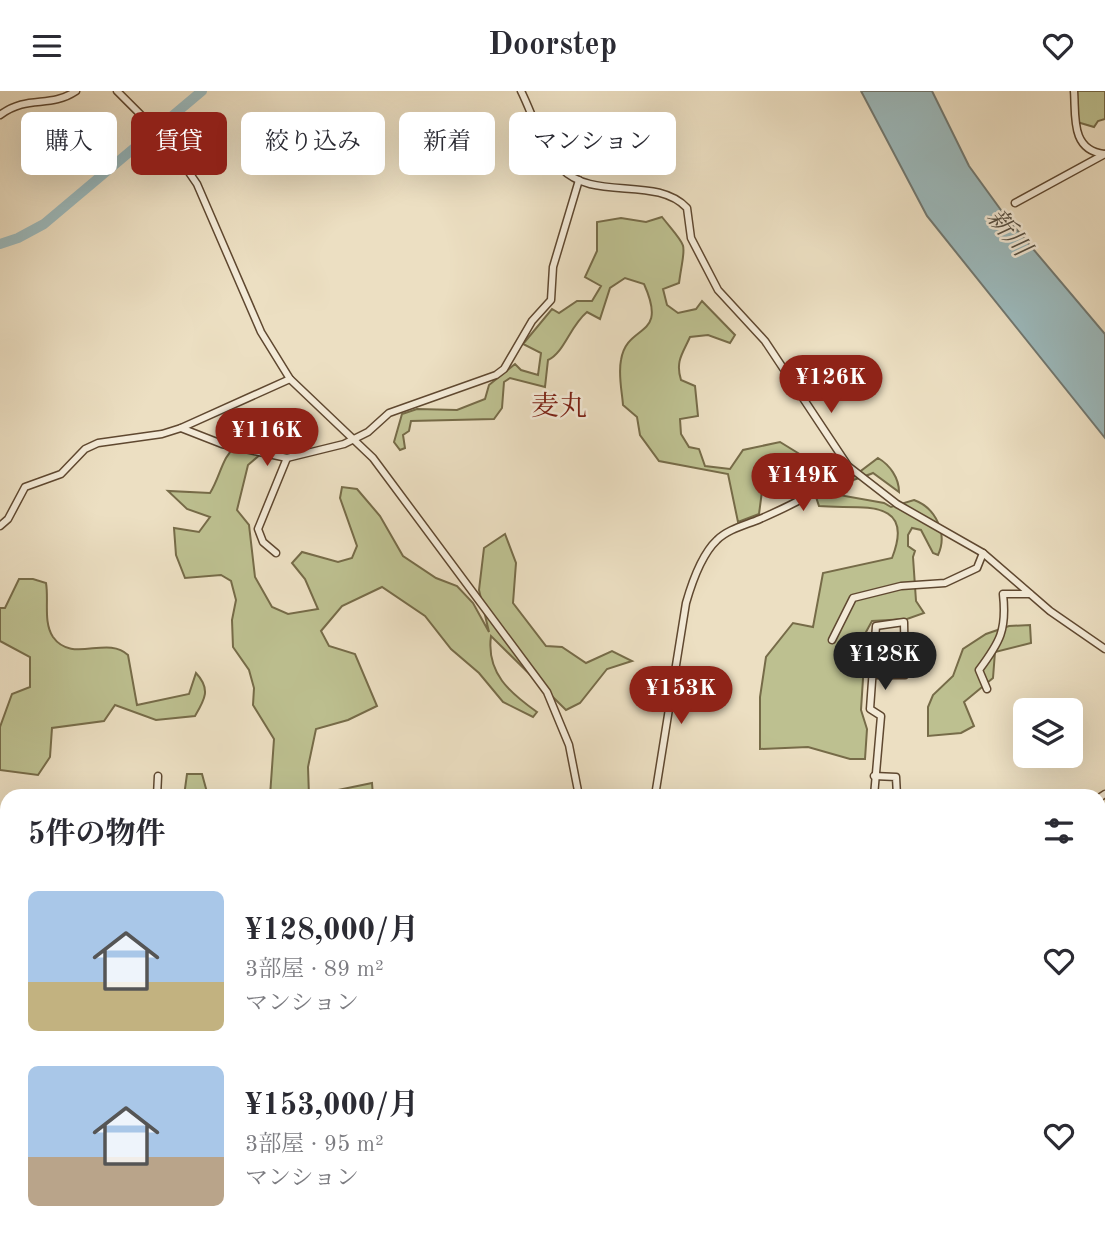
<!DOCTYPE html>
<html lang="ja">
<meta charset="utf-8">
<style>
body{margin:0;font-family:"Old Standard TT","Noto Serif JP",serif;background:#f7f7f7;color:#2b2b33;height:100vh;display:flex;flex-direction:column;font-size:26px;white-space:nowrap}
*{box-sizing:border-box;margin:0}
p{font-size:23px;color:#7c7c81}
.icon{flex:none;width:38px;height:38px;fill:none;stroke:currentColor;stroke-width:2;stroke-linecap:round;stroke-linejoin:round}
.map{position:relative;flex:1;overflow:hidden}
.side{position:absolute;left:0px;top:698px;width:1106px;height:450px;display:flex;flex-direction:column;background:#fff;border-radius:21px 21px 0 0;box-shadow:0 7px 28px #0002}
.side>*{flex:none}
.hud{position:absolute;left:21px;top:21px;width:700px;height:63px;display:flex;gap:14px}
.fabs{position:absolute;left:1013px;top:607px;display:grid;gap:14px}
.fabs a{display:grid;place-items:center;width:70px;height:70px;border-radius:10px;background:#fff;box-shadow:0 7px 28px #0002;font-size:35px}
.price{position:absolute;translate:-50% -60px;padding:0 16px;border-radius:24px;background:#8f2418;color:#fff;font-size:23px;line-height:46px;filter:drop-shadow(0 2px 4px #0008)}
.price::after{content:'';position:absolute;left:50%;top:42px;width:21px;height:16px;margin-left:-10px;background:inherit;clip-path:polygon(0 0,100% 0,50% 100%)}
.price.current{background:#222;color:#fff}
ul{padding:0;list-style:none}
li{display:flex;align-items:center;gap:21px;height:175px;padding:0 28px}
li span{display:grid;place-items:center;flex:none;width:196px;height:140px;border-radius:10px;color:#555}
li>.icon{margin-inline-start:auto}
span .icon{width:84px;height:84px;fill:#fffc;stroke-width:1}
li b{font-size:30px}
h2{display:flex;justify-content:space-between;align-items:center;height:84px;padding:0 28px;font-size:30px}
.chip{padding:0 24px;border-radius:10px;background:#fff;box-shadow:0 7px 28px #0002;font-size:24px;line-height:63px}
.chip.current{background:#8f2418;color:#fff}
header{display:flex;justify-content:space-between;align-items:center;height:91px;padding:0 28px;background:#fff;font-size:32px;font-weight:700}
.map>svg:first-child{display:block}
.green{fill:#bdc090;stroke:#766b48;stroke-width:2}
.water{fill:#9cbabd;stroke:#717871;stroke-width:2}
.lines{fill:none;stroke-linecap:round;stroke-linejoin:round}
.river{stroke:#9cbabd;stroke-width:10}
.minor-casing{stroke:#5f4830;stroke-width:9}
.minor{stroke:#f3ead7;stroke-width:6}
.labels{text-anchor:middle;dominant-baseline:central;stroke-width:5;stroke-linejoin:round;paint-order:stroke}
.water-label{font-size:26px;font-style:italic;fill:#564f42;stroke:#f3ead7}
.quarter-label{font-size:28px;fill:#7a1f14;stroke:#f3ead7}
</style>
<header><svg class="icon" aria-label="menu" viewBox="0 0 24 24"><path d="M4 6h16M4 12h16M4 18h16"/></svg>Doorstep<svg class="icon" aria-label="heart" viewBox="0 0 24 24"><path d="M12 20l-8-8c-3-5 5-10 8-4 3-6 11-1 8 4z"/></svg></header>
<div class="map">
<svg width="1105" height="1147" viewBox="0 0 1105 1147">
<rect width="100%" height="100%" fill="#ecdfc2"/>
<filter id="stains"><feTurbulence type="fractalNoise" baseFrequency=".00286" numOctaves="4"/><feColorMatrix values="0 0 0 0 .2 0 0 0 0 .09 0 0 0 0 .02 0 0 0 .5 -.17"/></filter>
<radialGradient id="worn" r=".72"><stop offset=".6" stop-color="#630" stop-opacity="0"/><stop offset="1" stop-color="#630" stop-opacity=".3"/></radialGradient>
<!-- green -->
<g class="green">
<path d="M1077 0H1105V28L1098 30 1094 36 1077 31Z"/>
<path d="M662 126C690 161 685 148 679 192L663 198 667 214 678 222 696 218 702 210 735 244 730 252 708 244 690 246C683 262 675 270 681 289L695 295 698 325 680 328 681 343 689 356 699 358 705 375 730 378 743 359 780 351 824 378 833 375 854 385 878 367C890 374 899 387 899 401L873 382C862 387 848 389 839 396V404L884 412 891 416 914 409C936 417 948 443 938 464L933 462 921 439 912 437 908 444V455L915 460 913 466 916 510 924 522 907 528 872 530 866 541 861 619 867 638 865 668H850L808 656 760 658V606L766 566 793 532 813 536 823 482 892 467C917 404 857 419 819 415L810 388 770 382 764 385 759 423 738 431 728 383 659 370 640 344 637 326 623 314C622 300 618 284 621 269 627 231 669 249 644 193L625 187 610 197 600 228 587 221C570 235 564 262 548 269L545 296 510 287 504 291 502 317 494 328 411 330 409 340 403 344 405 357 400 359 394 351 402 323 417 318 457 319 485 308 489 294 515 273 521 279 538 284 541 262 523 253 552 218 559 222 577 210H592L601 195 585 186 597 160V131L621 127 646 131Z"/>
<path d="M303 331 305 338 282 345 248 374 237 419 249 434 255 486 272 516 288 523 318 518 305 488 292 472 302 461 338 471 352 467 357 455 340 407 342 396 357 398 380 425 403 465 436 487 457 495 473 512 489 541 479 499 484 457 505 443 516 472 513 512 546 555 562 556 586 572 612 560 632 570 607 578 580 612 566 619 491 545C486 582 510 602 537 621L533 626 503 611 479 582 451 558 425 525 382 496 342 515 321 540 329 555 355 563 377 615 348 629 316 638 308 676 309 705 372 692 373 705H270L274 648 253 614 254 597 249 579 233 556 232 529 236 509 231 490 221 484 185 487 176 464 174 437 199 441 210 426 187 418 168 400 210 402C217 391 220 378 226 367 242 339 275 336 303 331Z"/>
<path d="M19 488H33L46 492C49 509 43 531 53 546 72 573 107 544 128 564L137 614 189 603 196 582C211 598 205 608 195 625L156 629 115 614 104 630 52 637 50 666 38 684 0 679V636L12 603 30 596V566L0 550V517H5Z"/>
<path d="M1030 534 1031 552 995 561 993 587 964 611 974 635 961 642 928 645V616L933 604 953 585 963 558 986 543 1009 535Z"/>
<path d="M187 683H202L208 705H184Z"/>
<path d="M849 1141H968L967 1147H843Z"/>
</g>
<!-- water -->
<path class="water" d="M861 0H932L969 75 1006 126 1105 243V347L927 125Z"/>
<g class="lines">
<!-- river -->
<path class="river" d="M0 153 18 147 44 133 202 0"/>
<defs>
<g id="minor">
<path d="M117 0 169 52 197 93 261 241 290 288 373 367 547 601 569 654 579 705"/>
<path d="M521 0C533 24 542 57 561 77 593 111 656 84 687 117L691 147 718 199 765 250 848 375 897 413 983 462 1050 520 1105 558"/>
<path d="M1074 0C1076 24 1070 59 1104 63"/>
<path d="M0 24C29 3 49 18 76 0"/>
<path d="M1015 112 1105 63"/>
<path d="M181 337 222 353 287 367 344 353 368 341 389 322 496 284 504 278 532 230 551 209 553 176 579 89"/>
<path d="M0 435 8 428 25 396 61 383 85 358 98 352 162 343 181 337 290 288"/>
<path d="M276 462 263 451 258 438 287 367"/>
<path d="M832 549 853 507 901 495 945 492 977 477 983 462"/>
<path d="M872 584H905L904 531 876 535 870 618 881 625 874 705"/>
<path d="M987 598 979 579C1000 551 1007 539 1003 503H1030"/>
<path d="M874 685 896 686 897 705"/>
<path d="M157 705 158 685"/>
<path d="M655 705 686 512C692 491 701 464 717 449 728 438 746 434 760 428 792 414 823 399 848 375"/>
<path d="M1099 707 1105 703"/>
<path d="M0 797 7 799"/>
<path d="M1099 956 1105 948"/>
<path d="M0 1072 7 1077"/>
<path d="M114 1141 124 1147"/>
<path d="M550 1141 554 1147"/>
<path d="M590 1141 594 1147"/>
<path d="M626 1141 631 1147"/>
<path d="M1044 1141 1048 1147"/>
<path d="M276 1147 280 1141"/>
<path d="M501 1147 506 1141"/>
<path d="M614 1147 623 1141"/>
<path d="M677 1147 678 1141"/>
<path d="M706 1147V1141"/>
<path d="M761 1147 762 1141"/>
<path d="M834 1147 842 1141"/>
</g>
</defs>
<!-- minor casing -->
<use href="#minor" class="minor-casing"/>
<!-- minor -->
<use href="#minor" class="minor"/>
</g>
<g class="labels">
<!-- water labels -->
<g class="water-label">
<text transform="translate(1008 142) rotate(51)">新川</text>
</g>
<!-- quarter labels -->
<g class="quarter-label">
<text x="559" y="317">麦丸</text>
</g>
</g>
<rect width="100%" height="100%" filter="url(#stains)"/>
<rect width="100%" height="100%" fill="url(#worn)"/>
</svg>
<div class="fabs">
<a><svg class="icon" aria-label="layers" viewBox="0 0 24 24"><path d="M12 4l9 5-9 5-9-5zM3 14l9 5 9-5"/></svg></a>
</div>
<b class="price" style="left:831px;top:324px">¥126K</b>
<b class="price" style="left:267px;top:377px">¥116K</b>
<b class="price" style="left:803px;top:422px">¥149K</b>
<b class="price current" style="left:885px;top:601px">¥128K</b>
<b class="price" style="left:681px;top:635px">¥153K</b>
<div class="hud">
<a class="chip">購入</a>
<a class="chip current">賃貸</a>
<a class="chip">絞り込み</a>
<a class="chip">新着</a>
<a class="chip">マンション</a>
</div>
<section class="side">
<h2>5件の物件<svg class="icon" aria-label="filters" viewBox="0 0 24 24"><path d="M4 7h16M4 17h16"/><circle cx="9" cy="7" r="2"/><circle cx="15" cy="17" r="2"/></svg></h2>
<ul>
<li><span style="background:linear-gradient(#a9c7e8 65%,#c2b280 0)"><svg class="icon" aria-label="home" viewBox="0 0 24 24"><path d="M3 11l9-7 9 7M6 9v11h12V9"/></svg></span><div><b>¥128,000/月</b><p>3部屋 · 89 m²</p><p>マンション</p></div><svg class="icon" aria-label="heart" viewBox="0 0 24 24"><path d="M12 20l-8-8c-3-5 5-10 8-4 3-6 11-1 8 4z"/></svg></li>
<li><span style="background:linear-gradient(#a9c7e8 65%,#b9a48a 0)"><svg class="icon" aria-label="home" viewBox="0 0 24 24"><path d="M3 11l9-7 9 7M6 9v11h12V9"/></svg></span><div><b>¥153,000/月</b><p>3部屋 · 95 m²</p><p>マンション</p></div><svg class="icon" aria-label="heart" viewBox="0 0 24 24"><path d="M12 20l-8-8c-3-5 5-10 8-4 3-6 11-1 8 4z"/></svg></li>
</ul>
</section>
</div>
